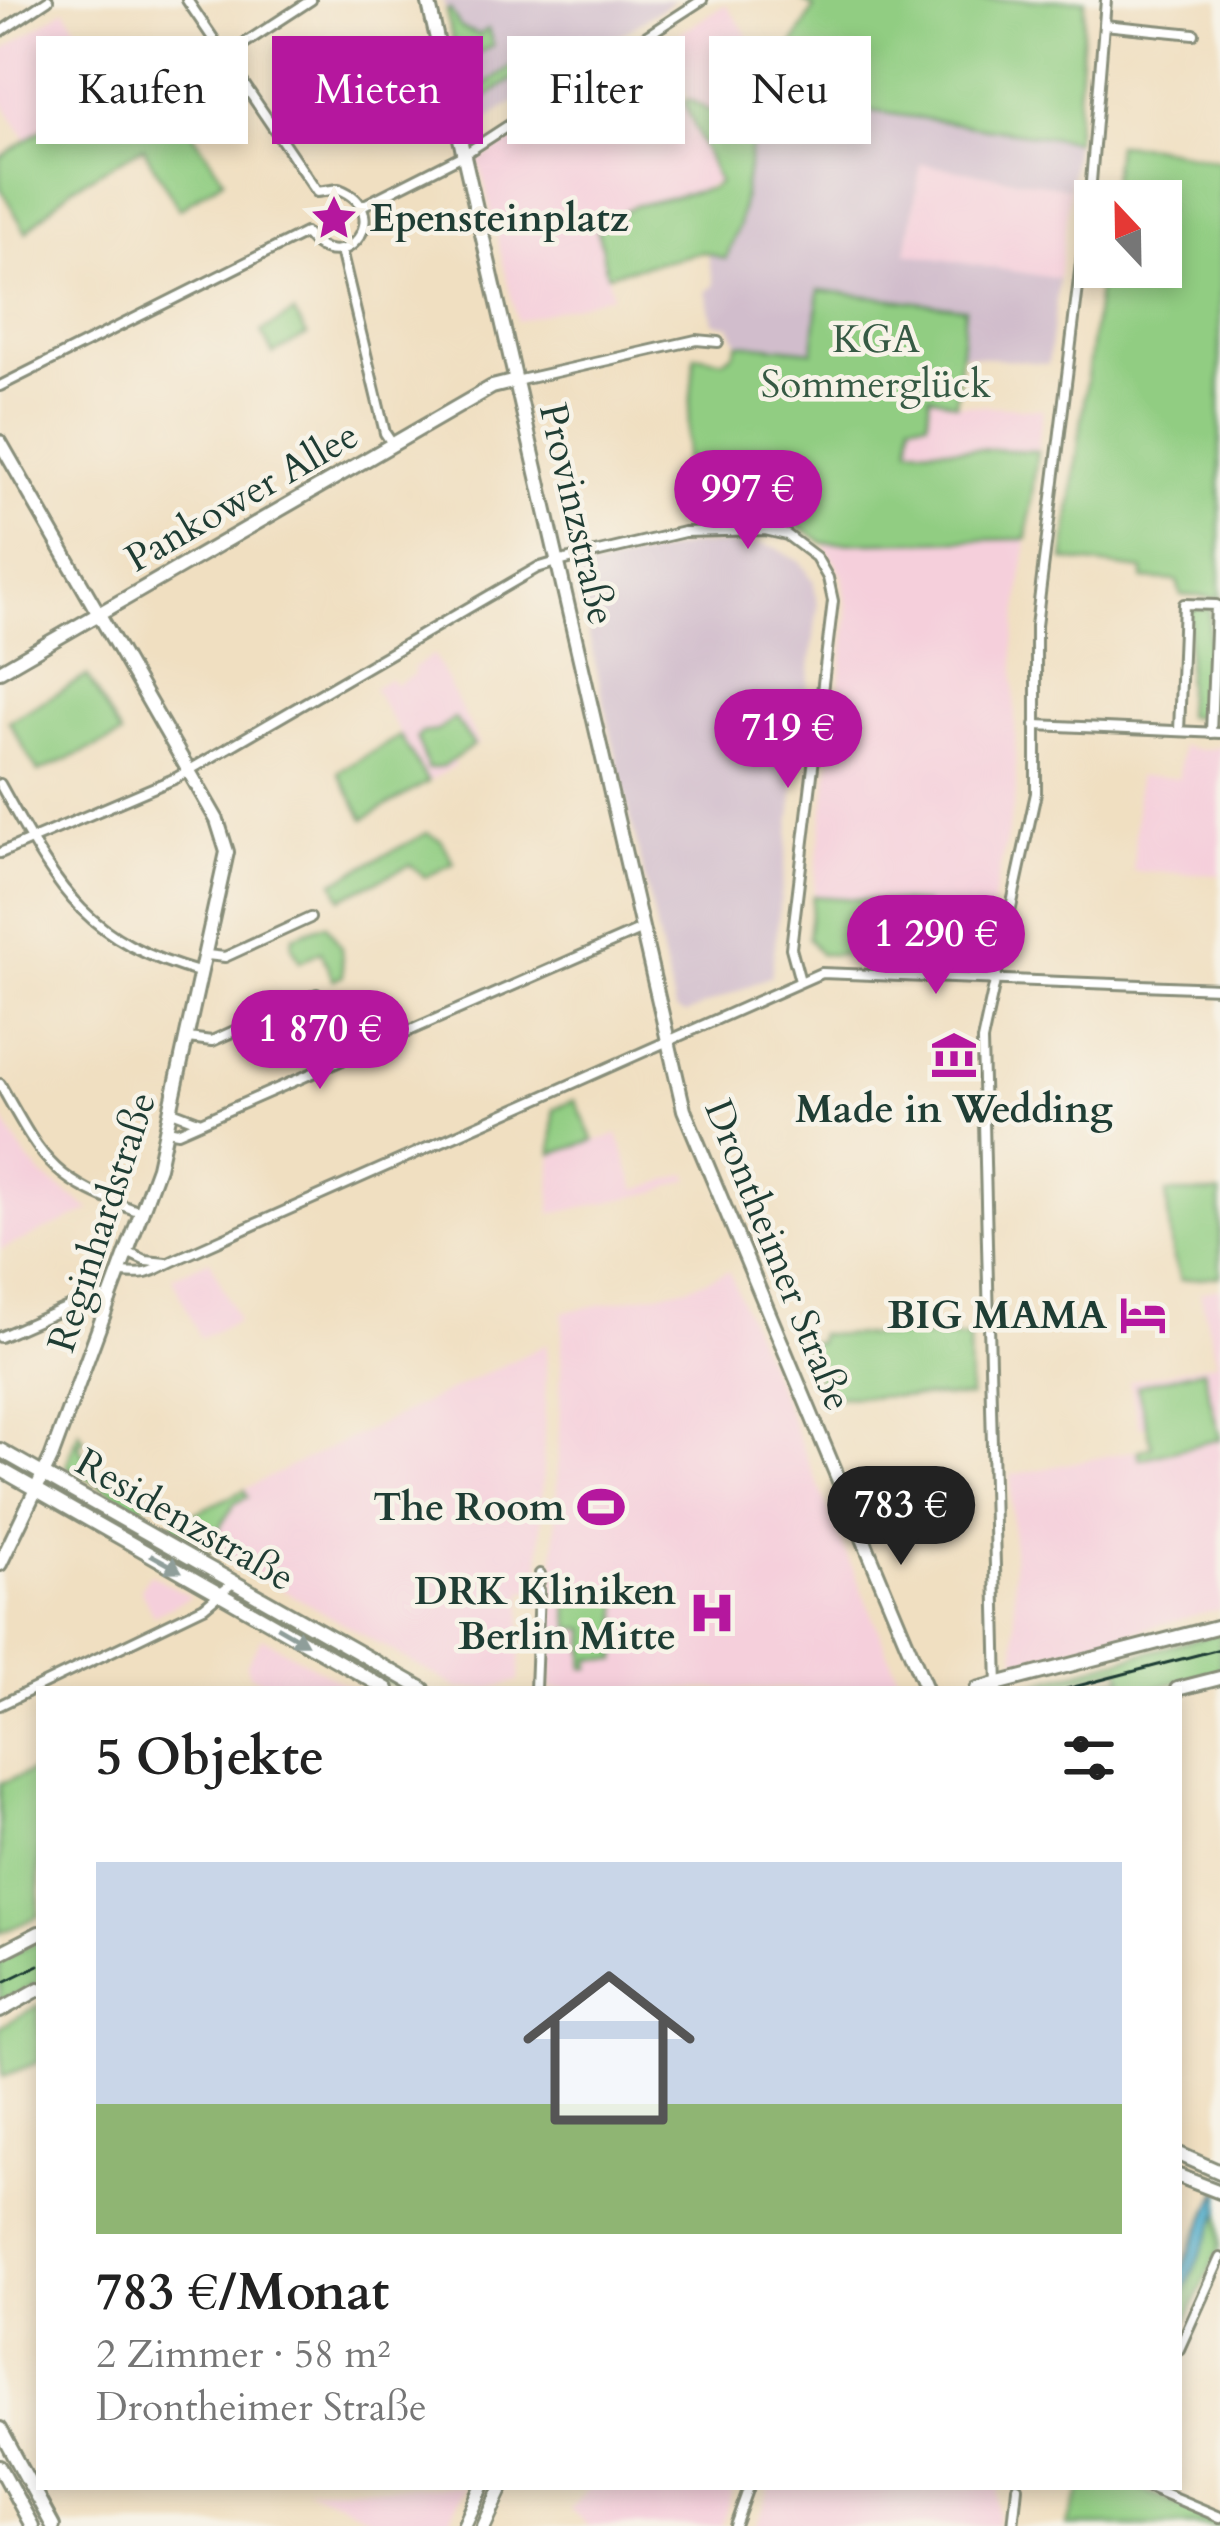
<!DOCTYPE html>
<html lang="de">
<meta charset="utf-8">
<style>
body{margin:0;font-family:Cardo,serif;background:#f2f2f2;color:#222;height:100vh;display:flex;flex-direction:column;font-size:45px;white-space:nowrap}
*{box-sizing:border-box;margin:0}
p{font-size:39px;color:#767676}
.icon{flex:none;width:66px;height:66px;fill:none;stroke:currentColor;stroke-width:2;stroke-linecap:round;stroke-linejoin:round}
.map{position:relative;flex:1;overflow:hidden}
.sheet{position:absolute;left:36px;top:1686px;width:1146px;height:804px;display:flex;flex-direction:column;background:#fff;border-radius:0px;box-shadow:0 6px 18px #0003}
.sheet>*{flex:none}
.top-card{position:absolute;left:36px;top:36px;width:1149px;height:108px;display:flex;gap:24px}
.needle{width:78px;rotate:338deg}
.controls{position:absolute;left:1074px;top:180px;display:grid;gap:24px}
.controls a{display:grid;place-items:center;width:108px;height:108px;border-radius:0px;background:#fff;box-shadow:0 6px 18px #0003;font-size:60px}
.price{position:absolute;translate:-50% -102px;padding:0 27px;border-radius:42px;background:#b5179e;color:#fff;font-size:39px;line-height:78px;filter:drop-shadow(0 3px 6px #0008)}
.price::after{content:'';position:absolute;left:50%;top:72px;width:36px;height:27px;margin-left:-18px;background:inherit;clip-path:polygon(0 0,100% 0,50% 100%)}
.price.current{background:#222;color:#fff}
ul{padding:0;list-style:none}
li{display:grid;align-content:center;gap:24px;height:636px;padding:0 60px}
li+li{border-top:3px solid #e0e0e0}
li span{display:grid;place-items:center;height:372px;border-radius:0px;color:#555}
li>.icon{margin-inline-start:auto}
span .icon{width:216px;height:216px;fill:#fffc;stroke-width:1}
li b{font-size:51px}
h2{display:flex;justify-content:space-between;align-items:center;height:144px;padding:0 60px;font-size:51px}
.chip{padding:0 42px;border-radius:0px;background:#fff;box-shadow:0 6px 18px #0003;font-size:42px;line-height:108px}
.chip.current{background:#b5179e;color:#fff}
.map>svg:first-child{display:block}
.built{fill:#f5cfdb}
.industrial{fill:#d1bdcc}
.green{fill:#91cd82;stroke:#58855b;stroke-width:3}
.water{fill:#50afcf;stroke:#387682;stroke-width:3}
.lines{fill:none;stroke-linecap:round;stroke-linejoin:round}
.street-casing{stroke:#888e7a;stroke-width:14}
.secondary-casing{stroke:#888e7a;stroke-width:18}
.primary-casing{stroke:#888e7a;stroke-width:18}
.street{stroke:#fff;stroke-width:8}
.secondary{stroke:#fff;stroke-width:12}
.primary{stroke:#fff;stroke-width:12}
.tram{stroke:#1f3d34;stroke-width:3}
.oneway{fill:#8f9e9a}
.labels{text-anchor:middle;dominant-baseline:central;stroke-width:9;stroke-linejoin:round;paint-order:stroke}
.poi-label{font-size:39px;font-weight:bold;fill:#1f3d34;stroke:#f7f3e8;text-anchor:end}
.park-label{font-size:39px;fill:#365a44;stroke:#f7f3e8}
.street-label{font-size:39px;fill:#1f3d34;stroke:#f7f3e8}
</style>
<div class="map">
<svg width="1220" height="2526" viewBox="0 0 1220 2526">
<rect width="100%" height="100%" fill="#f7f3e8"/>
<filter id="ink" filterUnits="userSpaceOnUse"><feTurbulence type="fractalNoise" baseFrequency=".00833" numOctaves="2"/><feDisplacementMap in="SourceGraphic" scale="24" xChannelSelector="R" yChannelSelector="G"/><feConvolveMatrix kernelMatrix="1 2 1 2 8 2 1 2 1" color-interpolation-filters="sRGB"/></filter>
<filter id="wash" filterUnits="userSpaceOnUse"><feTurbulence type="fractalNoise" baseFrequency=".004" numOctaves="4" result="noise"/><feDisplacementMap in="SourceGraphic" scale="48" xChannelSelector="R" yChannelSelector="G"/><feGaussianBlur stdDeviation="2.7" result="paint"/><feColorMatrix in="noise" values="0 0 0 0 0 0 0 0 0 0 0 0 0 0 0 0 0 1.4 0 .05"/><feComposite in="paint" operator="in"/></filter>
<g filter="url(#wash)">
<rect width="100%" height="100%" fill="#f0dfc1"/>
<!-- built -->
<g class="built">
<path d="M726 4 775 74 764 95 753 135 690 102 661 45Z"/>
<path d="M65 9 112 81 26 139 0 99V52Z"/>
<path d="M659 47 719 182 598 227 612 295 517 321 479 161Z"/>
<path d="M921 164 1070 188 1059 279 906 254Z"/>
<path d="M930 394 956 404 1043 409 1037 451 910 448 911 420Z"/>
<path d="M1027 539 1014 645 1016 794 987 929 945 927 925 912 924 904 813 896 848 616 843 576 823 543Z"/>
<path d="M434 655 479 744 453 761 455 766 428 782 373 688 390 678 395 685 415 674 412 668Z"/>
<path d="M1181 746 1201 750 1220 747V875L1133 871 1138 776 1179 778Z"/>
<path d="M0 1113 23 1153 41 1175 91 1210 0 1250Z"/>
<path d="M618 1134 636 1190 688 1174 690 1179 657 1192 551 1214 552 1154Z"/>
<path d="M210 1260 238 1321 200 1338 172 1277Z"/>
<path d="M729 1271 903 1689H550L563 1312 688 1287Z"/>
<path d="M1220 1288V1609L1016 1662 1011 1475 1151 1447 1147 1426 1139 1427 1129 1381 1217 1362 1200 1292Z"/>
<path d="M547 1344 539 1590 523 1591 519 1681 488 1689H459L169 1525Z"/>
<path d="M150 1574 166 1583 190 1597 153 1615 140 1589Z"/>
<path d="M262 1637 353 1689H279L249 1674 246 1665Z"/>
<path d="M305 2487H464L447 2526H390Z"/>
<path d="M590 2487H734L721 2526H589L570 2509Z"/>
<path d="M770 2487H999L996 2526H756Z"/>
</g>
<!-- industrial -->
<g class="industrial">
<path d="M443 0H675L482 123 470 119Z"/>
<path d="M764 95 1075 141 1070 188 921 164 906 253 1059 279 1048 364 960 354 964 307 820 290 814 351 738 343 730 325 713 322 706 291 715 285 707 253 726 258 739 225 753 135Z"/>
<path d="M758 544 778 548 801 563 813 580 818 605 771 976 685 1014 675 1010 574 572 690 545Z"/>
</g>
<!-- green -->
<g class="green">
<path d="M802 0H1085L1075 141 764 95 814 8Z"/>
<path d="M450 9 460 27 479 35 488 29 493 45 464 62 455 51 446 11Z"/>
<path d="M136 50 224 179 179 209 143 147 73 187 26 232 0 187V158L112 82 105 71Z"/>
<path d="M523 57 531 67 472 107 464 73 472 74 483 87Z"/>
<path d="M689 99 753 135 739 225 726 259 703 252 607 274 597 227 634 206 712 188 719 183 684 102Z"/>
<path d="M1116 144 1150 146 1220 161V598L1181 595 1177 581 1143 579V570L1064 560 1101 267H1161V222L1166 209 1161 208V201H1110Z"/>
<path d="M819 290 965 308 956 404 930 395 928 421H911L910 447 1037 451 1027 539 823 543C785 509 728 509 679 518L695 355 724 360 734 353 738 343 813 351Z"/>
<path d="M294 313 307 335 273 354 261 332Z"/>
<path d="M1190 608 1210 609 1205 717 1185 716Z"/>
<path d="M87 676 121 736 38 772 9 721Z"/>
<path d="M454 718 474 745 442 767 428 769 417 738 422 733 437 731Z"/>
<path d="M400 736 428 782 364 819 338 772Z"/>
<path d="M427 833 441 840 454 863 425 877 410 865 341 898 334 882Z"/>
<path d="M813 896 925 904V912L945 926 987 929 980 961 820 954 808 938Z"/>
<path d="M326 924 341 947 343 976 333 980 321 951 300 962 292 946 293 936Z"/>
<path d="M575 1100 594 1141 552 1154 554 1109Z"/>
<path d="M1166 1193H1220V1276L1180 1280 1172 1252Z"/>
<path d="M819 1334 969 1338 970 1397 825 1396 802 1342 818 1343Z"/>
<path d="M1203 1369 1220 1439 1140 1459 1138 1451 1152 1446 1137 1386Z"/>
<path d="M79 1431 84 1440 78 1444 99 1485 116 1478 121 1488 133 1482 147 1513 66 1466Z"/>
<path d="M245 1490 248 1497 235 1503 210 1543 231 1556 226 1557 169 1525Z"/>
<path d="M619 1594 617 1660 591 1659 590 1668H584L586 1629 571 1628 567 1607Z"/>
<path d="M250 1597 412 1689H398L245 1602Z"/>
<path d="M1220 1632V1671L1151 1689H1113L1125 1686 1123 1678 1071 1689 1122 1676 1120 1668 1038 1689H1016Z"/>
<path d="M39 1769V1916L0 1933V1783Z"/>
<path d="M39 1941V1982L0 2003V1960Z"/>
<path d="M39 2005V2062L3 2076 0 2027Z"/>
<path d="M1210 2207 1220 2210V2247L1179 2337V2274Z"/>
<path d="M1083 2487H1135L1220 2522V2526H1066Z"/>
</g>
<!-- water -->
<path class="water" d="M1220 2187V2211L1179 2302V2276Z"/>
</g>
<g filter="url(#ink)">
<g class="lines">
<defs>
<g id="street">
<path d="M1104 25 1194 34"/>
<path d="M0 32 48 0"/>
<path d="M225 56 311 0"/>
<path d="M362 206 463 155 702 0"/>
<path d="M341 250 385 433 393 445"/>
<path d="M516 381 696 340 718 342"/>
<path d="M0 386 305 233C343 284 397 211 339 189L317 192 187 0"/>
<path d="M1035 725 1220 733"/>
<path d="M1179 731 1184 604 1216 605 1211 733"/>
<path d="M0 784C57 886 81 940 202 973"/>
<path d="M0 853 176 778 537 568 557 562 684 532 765 530 787 535 816 557 828 578 833 601 791 948 800 981"/>
<path d="M207 955 225 957 310 918"/>
<path d="M188 1038 212 1041 317 994"/>
<path d="M0 1084C46 1166 52 1180 143 1213"/>
<path d="M172 1111 198 1121"/>
<path d="M167 1130 178 1132 642 929"/>
<path d="M129 1253 146 1261 166 1263"/>
<path d="M122 1273C151 1276 151 1271 175 1260L821 973 1220 988"/>
<path d="M0 1337 93 1296 111 1300"/>
<path d="M539 1582 540 1574"/>
<path d="M998 1688 982 1041 1036 793V626L1091 182 1106 0"/>
<path d="M535 1689 539 1590"/>
<path d="M0 1705 204 1607 234 1582"/>
<path d="M1179 2349 1220 2258"/>
<path d="M1149 2487 1220 2517"/>
<path d="M735 2526 749 2487"/>
<path d="M1013 2526 1017 2487"/>
</g>
<g id="secondary">
<path d="M428 0 684 1110 926 1689"/>
<path d="M0 442 217 820 227 852 158 1167 51 1458 0 1564"/>
<path d="M0 671 492 387 516 381"/>
<path d="M0 1450 423 1689"/>
<path d="M0 1469 387 1689"/>
<path d="M1179 2154 1220 2172"/>
<path d="M1179 2176 1220 2192"/>
<path d="M464 2526 482 2487"/>
<path d="M484 2526 502 2487"/>
</g>
<g id="primary">
<path d="M977 1689 1220 1626"/>
<path d="M1177 1689 1220 1678"/>
<path d="M0 1953 39 1933"/>
<path d="M0 2011 39 1989"/>
<path d="M0 2429 53 2526"/>
<path d="M0 2467 32 2526"/>
</g>
</defs>
<!-- street casing -->
<use href="#street" class="street-casing"/>
<!-- secondary casing -->
<use href="#secondary" class="secondary-casing"/>
<!-- primary casing -->
<use href="#primary" class="primary-casing"/>
<!-- street -->
<use href="#street" class="street"/>
<!-- secondary -->
<use href="#secondary" class="secondary"/>
<!-- primary -->
<use href="#primary" class="primary"/>
<!-- tram -->
<g class="tram">
<path d="M1066 1689 1220 1649"/>
<path d="M0 1984 39 1965"/>
</g>
</g>
<!-- one-way arrows -->
<defs><path id="oneway-solid" d="M-6-.8H1V-3.2L6.5 0L1 3.2V.8H-6Z" transform="scale(3)"/></defs>
<g class="oneway">
<use href="#oneway-solid" transform="translate(166 1563) rotate(29)"/>
<use href="#oneway-solid" transform="translate(292 1635) rotate(30)"/>
</g>
</g>
<!-- icons -->
<defs>
<symbol id="sight-bare" viewBox="-9 -9 18 18"><path d="M0-6L1.8-2.2L6-1.7L2.9 1.2L3.7 5.4L0 3.3L-3.7 5.4L-2.9 1.2L-6-1.7L-1.8-2.2Z" fill="#b5179e" stroke="#f7f3e8" stroke-width="2.5" paint-order="stroke"/></symbol>
<symbol id="museum-bare" viewBox="-9 -9 18 18"><path d="M0-6L6-3V-2H-6V-3ZM-5-1h2V3h-2ZM-1-1h2V3h-2ZM3-1h2V3H3ZM-6 4H6V6H-6Z" fill="#b5179e" stroke="#f7f3e8" stroke-width="2.5" paint-order="stroke"/></symbol>
<symbol id="hotel-bare" viewBox="-9 -9 18 18"><path d="M-6-4.5h1.5V1H6V5H4.5V3h-9V5H-6ZM-4 0a1.8 1.8 0 1 1 3.6 0ZM.5 0V-2.5h3Q6-2.5 6 0Z" fill="#b5179e" stroke="#f7f3e8" stroke-width="2.5" paint-order="stroke"/></symbol>
<symbol id="stadium-bare" viewBox="-9 -9 18 18"><path d="M0-5a6.5 5 0 1 0 0 10a6.5 5 0 1 0 0-10ZM-3.5-1.8h7v3.6h-7Z" fill="#b5179e" stroke="#f7f3e8" stroke-width="2.5" paint-order="stroke"/></symbol>
<symbol id="hospital-bare" viewBox="-9 -9 18 18"><path d="M-5-5h3v3.5h4V-5h3V5h-3V1.5h-4V5h-3Z" fill="#b5179e" stroke="#f7f3e8" stroke-width="2.5" paint-order="stroke"/></symbol>
</defs>
<g fill-rule="evenodd">
<use href="#sight-bare" x="301" y="185" width="66" height="66"/>
<use href="#museum-bare" x="921" y="1022" width="66" height="66"/>
<use href="#hotel-bare" x="1110" y="1282" width="66" height="66"/>
<use href="#stadium-bare" x="568" y="1474" width="66" height="66"/>
<use href="#hospital-bare" x="679" y="1580" width="66" height="66"/>
</g>
<g class="labels">
<!-- poi labels -->
<g class="poi-label">
<text x="370" y="218" text-anchor="start">Epensteinplatz</text>
<text x="954" y="1109" text-anchor="middle">Made in Wedding</text>
<text x="1107" y="1315">BIG MAMA</text>
<text x="565" y="1507">The Room</text>
<text x="676" y="1591">DRK Kliniken<tspan x="676" dy="45">Berlin Mitte</tspan></text>
</g>
<!-- park labels -->
<g class="park-label">
<text x="876" y="339">KGA<tspan x="876" dy="45">Sommerglück</tspan></text>
</g>
<!-- street labels -->
<g class="street-label">
<text transform="translate(242 497) rotate(-30)">Pankower Allee</text>
<text transform="translate(577 514) rotate(77)">Provinzstraße</text>
<text transform="translate(102 1222) rotate(-72)">Reginhardstraße</text>
<text transform="translate(778 1255) rotate(68)">Drontheimer Straße</text>
<text transform="translate(185 1520) rotate(30)">Residenzstraße</text>
</g>
</g>
</svg>
<div class="controls">
<a><svg class="needle" viewBox="-14 -14 28 28"><path d="M0-13l5 13h-10z" fill="#e53935"/><path d="M0 13l5-13h-10z" fill="#767676"/></svg></a>
</div>
<b class="price" style="left:748px;top:552px">997 €</b>
<b class="price" style="left:788px;top:791px">719 €</b>
<b class="price" style="left:936px;top:997px">1 290 €</b>
<b class="price" style="left:320px;top:1092px">1 870 €</b>
<b class="price current" style="left:901px;top:1568px">783 €</b>
<div class="top-card">
<a class="chip">Kaufen</a>
<a class="chip current">Mieten</a>
<a class="chip">Filter</a>
<a class="chip">Neu</a>
</div>
<section class="sheet">
<h2>5 Objekte<svg class="icon" aria-label="filters" viewBox="0 0 24 24"><path d="M4 7h16M4 17h16"/><circle cx="9" cy="7" r="2"/><circle cx="15" cy="17" r="2"/></svg></h2>
<ul>
<li><span style="background:linear-gradient(#c9d6e8 65%,#8fb573 0)"><svg class="icon" aria-label="home" viewBox="0 0 24 24"><path d="M3 11l9-7 9 7M6 9v11h12V9"/></svg></span><div><b>783 €/Monat</b><p>2 Zimmer · 58 m²</p><p>Drontheimer Straße</p></div></li>
</ul>
</section>
</div>
